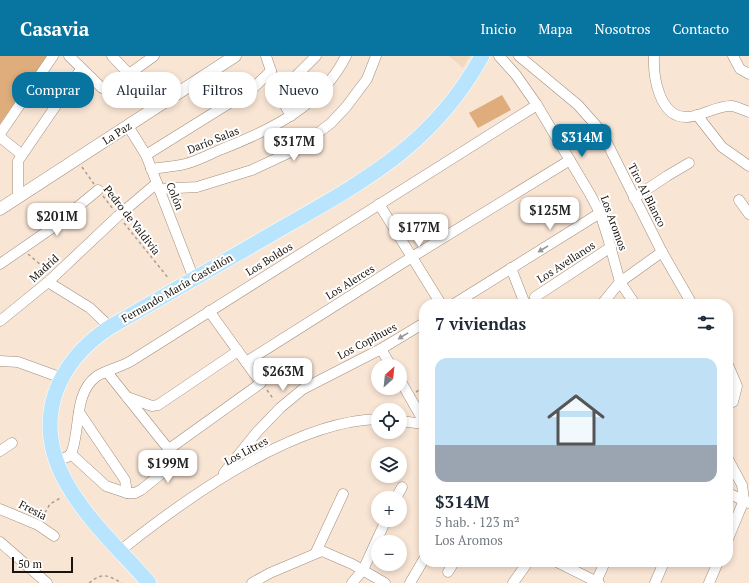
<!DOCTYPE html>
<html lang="es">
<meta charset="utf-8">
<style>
body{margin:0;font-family:"PT Serif",serif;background:#f6f6f7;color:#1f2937;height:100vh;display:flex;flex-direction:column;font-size:15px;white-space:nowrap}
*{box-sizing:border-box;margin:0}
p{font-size:13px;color:#747a83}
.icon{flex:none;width:22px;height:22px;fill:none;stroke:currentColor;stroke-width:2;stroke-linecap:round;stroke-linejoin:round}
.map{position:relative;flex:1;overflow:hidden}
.details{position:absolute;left:419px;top:243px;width:314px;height:268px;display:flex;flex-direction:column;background:#fff;border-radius:16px;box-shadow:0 2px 6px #0003}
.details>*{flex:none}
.top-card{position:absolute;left:12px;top:16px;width:347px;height:36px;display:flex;gap:8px}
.needle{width:26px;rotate:27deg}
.tools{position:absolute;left:371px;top:303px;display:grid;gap:8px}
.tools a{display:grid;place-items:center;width:36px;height:36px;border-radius:50%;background:#fff;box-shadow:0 2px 6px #0003;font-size:20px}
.scale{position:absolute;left:12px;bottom:10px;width:61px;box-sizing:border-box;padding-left:4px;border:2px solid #1a140e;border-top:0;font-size:11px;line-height:14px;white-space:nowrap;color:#1a140e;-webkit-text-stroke:3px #fff;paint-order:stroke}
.price{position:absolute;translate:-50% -34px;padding:0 9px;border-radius:8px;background:#fff;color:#222;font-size:13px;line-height:26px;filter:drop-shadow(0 1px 2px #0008)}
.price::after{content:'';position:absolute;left:50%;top:24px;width:12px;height:9px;margin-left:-6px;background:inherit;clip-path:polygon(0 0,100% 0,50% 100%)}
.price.selected{background:#0874a0;color:#fff}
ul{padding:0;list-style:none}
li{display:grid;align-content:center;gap:8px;height:212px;padding:0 16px}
li span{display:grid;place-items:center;height:124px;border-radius:12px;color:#555}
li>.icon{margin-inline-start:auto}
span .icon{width:72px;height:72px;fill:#fffc;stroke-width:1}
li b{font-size:17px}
h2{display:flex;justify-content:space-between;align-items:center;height:48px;padding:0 16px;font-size:17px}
.chip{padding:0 14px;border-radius:16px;background:#fff;box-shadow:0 2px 6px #0003;font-size:14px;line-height:36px}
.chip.selected{background:#0874a0;color:#fff}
header{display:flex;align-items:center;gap:24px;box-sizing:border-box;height:56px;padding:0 20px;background:#0874a0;color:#fff}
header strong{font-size:19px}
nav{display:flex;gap:22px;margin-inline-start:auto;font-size:14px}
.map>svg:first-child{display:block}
.built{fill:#f1d8c1}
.green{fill:#dfac7c}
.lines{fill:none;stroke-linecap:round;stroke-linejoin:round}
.minor-casing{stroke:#a08e7e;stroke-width:11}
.tertiary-casing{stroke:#a08e7e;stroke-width:13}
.primary-casing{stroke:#fff;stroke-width:16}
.path{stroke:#ac9d8f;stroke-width:1.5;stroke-dasharray:3 3;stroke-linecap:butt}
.minor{stroke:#fff;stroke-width:10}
.tertiary{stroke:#fff;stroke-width:12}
.primary{stroke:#b8e5fd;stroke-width:15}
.oneway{fill:#989593}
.labels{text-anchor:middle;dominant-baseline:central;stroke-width:4;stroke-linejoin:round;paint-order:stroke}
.street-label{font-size:11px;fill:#1a140e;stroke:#fff}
</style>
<header>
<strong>Casavia</strong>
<nav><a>Inicio</a><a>Mapa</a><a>Nosotros</a><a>Contacto</a></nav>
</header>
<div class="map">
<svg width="749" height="527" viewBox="0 0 749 527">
<rect width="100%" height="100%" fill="#f9e5d4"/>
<!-- built -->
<path class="built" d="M449 0H470L463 12Z"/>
<!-- green -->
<g class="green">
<path d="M0 0H47L0 68Z"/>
<path d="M502 39 511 54 478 72 469 57Z"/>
</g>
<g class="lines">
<defs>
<g id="minor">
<path d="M69 0 102 32"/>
<path d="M112 0 129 18 154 0"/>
<path d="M266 0 271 15 272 26 291 60"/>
<path d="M499 0 516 19 537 49 590 138 600 157 608 182 620 226 635 248"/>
<path d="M519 0 578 49 601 75 662 196 692 248"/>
<path d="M654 0C653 20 659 62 687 61 701 61 717 49 732 50 737 51 744 54 749 56"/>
<path d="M733 0 740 13 749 18"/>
<path d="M278 38 316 0"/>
<path d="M697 59 722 91 749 110"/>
<path d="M128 70 146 99 194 223"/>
<path d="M0 78 53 0"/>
<path d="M0 81 21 98"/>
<path d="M146 99 252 33 271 15"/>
<path d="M151 113C162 111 174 111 185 108 197 105 210 98 222 93 271 74 321 50 346 0"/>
<path d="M159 133 197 131 252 114 297 93 331 67 346 51 367 23 376 0"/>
<path d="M18 141V105L81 13"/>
<path d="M634 142 667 120 689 107"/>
<path d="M739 144 749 158"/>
<path d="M379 148 441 248"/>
<path d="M0 208 52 172 98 134"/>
<path d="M511 212 525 248"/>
<path d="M48 226 90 252 110 271"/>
<path d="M535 241 611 191"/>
<path d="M454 248 600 157"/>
<path d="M602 248 620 226 662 196"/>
<path d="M0 265 48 226 118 160 157 127"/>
<path d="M381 293 391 310"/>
<path d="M0 305 18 306 62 322"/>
<path d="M246 306 412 201 570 104"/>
<path d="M728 309 737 330 733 346"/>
<path d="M400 324 424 366"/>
<path d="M127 341 152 350 158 349 238 295"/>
<path d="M79 356 125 424 127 437"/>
<path d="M400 365 424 368"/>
<path d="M169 393 261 327 209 255"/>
<path d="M0 395 12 387"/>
<path d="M71 398 106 430 127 437H135L141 434 171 410 172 402 170 395 107 316"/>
<path d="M728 403 742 429 744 444 728 483"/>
<path d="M56 405 67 401 71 398C81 374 73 337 97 320 107 314 121 311 131 305L537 49"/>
<path d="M224 417 257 376 280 352 303 333 381 293 424 267"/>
<path d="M728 437 749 447"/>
<path d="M396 442 402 431"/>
<path d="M0 453 38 469 54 480"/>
<path d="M0 486 47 527"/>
<path d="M121 494C185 443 293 365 378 363"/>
<path d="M316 496 343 438"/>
<path d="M557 506 599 527"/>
<path d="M448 516 454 506"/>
<path d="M596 526 605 506"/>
<path d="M252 527 270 517 322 495 352 508 385 527"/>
<path d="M352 527 363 514 386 464"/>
<path d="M410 527 424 503"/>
<path d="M513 527 528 506"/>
<path d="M655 527 664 506"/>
<path d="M709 527 718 506"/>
</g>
<path id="tertiary" d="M0 153 235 0"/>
<path id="primary" d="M149 527C104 475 30 416 55 338 65 309 84 288 110 271 163 240 217 210 270 179 358 128 431 93 482 0"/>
</defs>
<!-- minor casing -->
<use href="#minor" class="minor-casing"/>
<!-- tertiary casing -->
<use href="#tertiary" class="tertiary-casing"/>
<!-- primary casing -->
<use href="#primary" class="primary-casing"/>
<!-- path -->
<g class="path">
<path d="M82 111 94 128"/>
<path d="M103 140 113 153"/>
<path d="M124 167 169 223"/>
<path d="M28 198 48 215"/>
<path d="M267 334 274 344"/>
<path d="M416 336 424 331"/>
<path d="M42 462 50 448 62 441"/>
<path d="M89 527C103 516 107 519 122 527"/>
</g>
<!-- minor -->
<use href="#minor" class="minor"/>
<!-- tertiary -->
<use href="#tertiary" class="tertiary"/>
<!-- primary -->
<use href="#primary" class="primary"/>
</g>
<!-- one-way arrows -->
<defs><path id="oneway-solid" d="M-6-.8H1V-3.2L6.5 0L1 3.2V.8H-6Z"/></defs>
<g class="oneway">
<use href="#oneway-solid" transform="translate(543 193) rotate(148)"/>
<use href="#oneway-solid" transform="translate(403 280) rotate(148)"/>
</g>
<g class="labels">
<!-- street labels -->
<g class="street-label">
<text transform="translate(117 77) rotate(-33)">La Paz</text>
<text transform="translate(213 84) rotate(-22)">Darío Salas</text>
<text transform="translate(647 139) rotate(63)">Tiro Al Blanco</text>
<text transform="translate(175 140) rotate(68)">Colón</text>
<text transform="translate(132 164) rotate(52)">Pedro de Valdivia</text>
<text transform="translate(614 167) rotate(70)">Los Aromos</text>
<text transform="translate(269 203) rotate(-32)">Los Boldos</text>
<text transform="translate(566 206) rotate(-33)">Los Avellanos</text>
<text transform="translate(44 212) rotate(-42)">Madrid</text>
<text transform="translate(350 226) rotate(-32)">Los Alerces</text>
<text transform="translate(177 232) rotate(-30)">Fernando María Castellón</text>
<text transform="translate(367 285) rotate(-28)">Los Copihues</text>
<text transform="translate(246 395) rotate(-28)">Los Litres</text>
<text transform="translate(33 454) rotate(27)">Fresia</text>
</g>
</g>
</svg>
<div class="tools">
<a><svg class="needle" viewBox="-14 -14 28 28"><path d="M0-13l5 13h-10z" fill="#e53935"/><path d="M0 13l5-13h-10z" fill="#747a83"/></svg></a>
<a><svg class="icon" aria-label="locate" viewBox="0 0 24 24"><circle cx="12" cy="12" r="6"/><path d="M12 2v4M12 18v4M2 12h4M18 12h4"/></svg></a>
<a><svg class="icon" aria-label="layers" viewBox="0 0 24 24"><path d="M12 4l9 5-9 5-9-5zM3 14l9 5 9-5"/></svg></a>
<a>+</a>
<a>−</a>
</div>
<div class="scale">50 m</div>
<b class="price selected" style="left:582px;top:102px">$314M</b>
<b class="price" style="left:294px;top:106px">$317M</b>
<b class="price" style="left:550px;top:175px">$125M</b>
<b class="price" style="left:57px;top:181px">$201M</b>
<b class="price" style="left:419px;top:192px">$177M</b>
<b class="price" style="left:283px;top:336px">$263M</b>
<b class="price" style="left:168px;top:428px">$199M</b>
<div class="top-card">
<a class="chip selected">Comprar</a>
<a class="chip">Alquilar</a>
<a class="chip">Filtros</a>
<a class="chip">Nuevo</a>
</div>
<section class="details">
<h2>7 viviendas<svg class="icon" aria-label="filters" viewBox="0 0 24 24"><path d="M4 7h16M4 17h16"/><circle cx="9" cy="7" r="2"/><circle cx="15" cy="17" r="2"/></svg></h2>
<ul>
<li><span style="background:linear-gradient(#bfe0f5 70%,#9aa5b1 0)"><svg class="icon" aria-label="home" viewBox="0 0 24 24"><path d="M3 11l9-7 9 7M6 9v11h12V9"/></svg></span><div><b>$314M</b><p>5 hab. · 123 m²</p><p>Los Aromos</p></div></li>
</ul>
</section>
</div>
